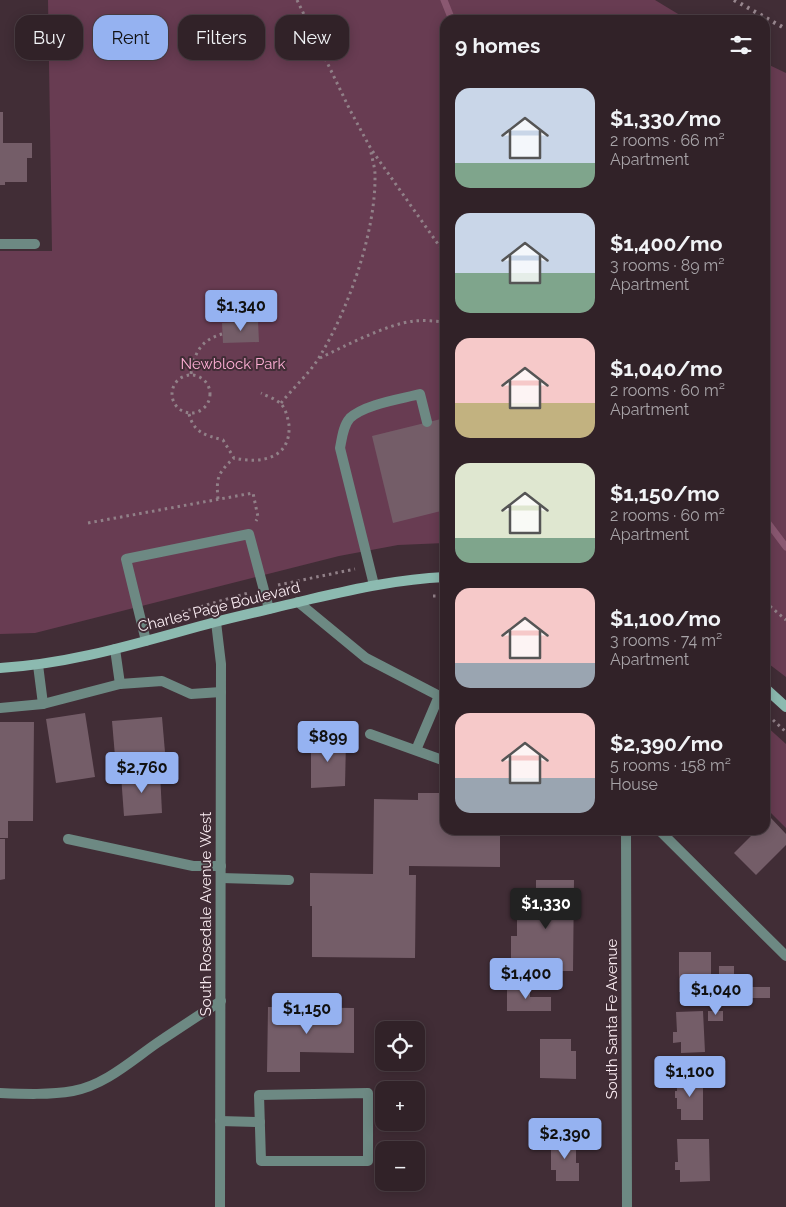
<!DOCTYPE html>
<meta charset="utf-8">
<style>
body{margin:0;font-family:Raleway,sans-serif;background:#3d2f34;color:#f1f3f6;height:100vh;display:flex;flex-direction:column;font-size:19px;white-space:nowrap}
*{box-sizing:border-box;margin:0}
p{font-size:16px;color:#a8a4a8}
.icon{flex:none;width:28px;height:28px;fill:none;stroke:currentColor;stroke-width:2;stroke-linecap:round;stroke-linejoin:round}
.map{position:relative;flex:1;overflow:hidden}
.details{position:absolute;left:440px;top:15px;width:330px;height:820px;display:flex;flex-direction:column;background:#312228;border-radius:15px;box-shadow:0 2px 12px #0003,0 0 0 1px #4c3f45}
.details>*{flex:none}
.banner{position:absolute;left:15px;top:15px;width:350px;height:45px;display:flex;gap:10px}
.buttons{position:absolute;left:375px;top:1021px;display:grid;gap:10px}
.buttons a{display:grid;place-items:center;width:50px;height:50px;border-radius:10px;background:#312228;box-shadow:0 2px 12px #0003,0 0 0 1px #4c3f45;font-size:25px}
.price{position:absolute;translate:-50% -42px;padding:0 11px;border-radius:5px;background:#95b2f1;color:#111;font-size:16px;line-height:32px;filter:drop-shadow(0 1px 2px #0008)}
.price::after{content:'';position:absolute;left:50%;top:30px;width:15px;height:11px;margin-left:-8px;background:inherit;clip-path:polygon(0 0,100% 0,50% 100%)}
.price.on{background:#222;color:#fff}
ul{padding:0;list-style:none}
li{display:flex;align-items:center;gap:15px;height:125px;padding:0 15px}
li span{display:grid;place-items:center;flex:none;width:140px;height:100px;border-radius:15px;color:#555}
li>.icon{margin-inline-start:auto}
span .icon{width:60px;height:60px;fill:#fffc;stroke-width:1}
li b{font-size:21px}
h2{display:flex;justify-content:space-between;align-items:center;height:60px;padding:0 15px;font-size:21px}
.pill{padding:0 18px;border-radius:15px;background:#312228;box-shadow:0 2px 12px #0003,0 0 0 1px #4c3f45;font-size:18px;line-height:45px}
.pill.on{background:#95b2f1;color:#111}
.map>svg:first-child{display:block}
.green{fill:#683c52}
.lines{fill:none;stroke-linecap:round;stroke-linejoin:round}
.stream{stroke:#8a5871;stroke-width:7}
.building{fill:#745d68}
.path{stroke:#918088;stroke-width:3;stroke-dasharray:2.5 4;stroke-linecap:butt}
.service{stroke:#6d8983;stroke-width:10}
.minor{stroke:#6d8983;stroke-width:10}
.secondary{stroke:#8cbab0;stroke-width:10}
.rail{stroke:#98878f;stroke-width:4;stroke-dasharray:2.5 5;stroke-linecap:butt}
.labels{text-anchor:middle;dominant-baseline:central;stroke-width:4;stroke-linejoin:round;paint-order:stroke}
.park-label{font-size:15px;fill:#fdaed4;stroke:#412d36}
.street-label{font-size:15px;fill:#fbedf3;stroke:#412d36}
</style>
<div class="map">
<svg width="786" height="1207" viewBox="0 0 786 1207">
<rect width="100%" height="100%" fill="#412d36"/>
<!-- green -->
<g class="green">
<path d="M48 0H655L688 20H445V543L398 545 339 556 35 633 0 634V251H52Z"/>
<path d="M765 63 786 73V677L765 661Z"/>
<path d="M765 725 786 744V828L765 807Z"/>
</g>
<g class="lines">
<!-- stream -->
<g class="stream">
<path d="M444 0 452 20"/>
<path d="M765 519 786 547"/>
</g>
</g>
<!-- building -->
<g class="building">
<path d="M0 112H3V143H32V158H27V182H5V185H0Z"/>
<path d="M258 321 259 342 223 343 222 323Z"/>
<path d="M445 418V510L393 523 372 436Z"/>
<path d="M85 713 95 777 56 783 46 719Z"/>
<path d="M162 717 166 764 116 768 112 721Z"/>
<path d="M0 722H34L33 821H8V838H0Z"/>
<path d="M311 736 346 741 345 786 311 788Z"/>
<path d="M160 772 162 813 124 816 121 775Z"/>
<path d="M418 793H439V801H445V830H500V867L409 866V875H416L415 958 312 957V906H310V873L373 874 374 799 418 800Z"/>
<path d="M770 817 786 834V845L756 875 734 853 757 830H765V822Z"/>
<path d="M0 839H5V879L0 880Z"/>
<path d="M536 880H574L573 971H553V975H536V969H511V936H517V908H536Z"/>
<path d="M679 952H711V977H719V966H734V992H679Z"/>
<path d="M507 986H530V997H551V1011H507Z"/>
<rect x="751" y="987" width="19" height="11"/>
<path d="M268 1007 354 1008V1053L300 1052V1072H267Z"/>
<path d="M703 1011 705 1052 681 1053V1042L673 1043V1032H677L676 1012Z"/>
<rect x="708" y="1011" width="15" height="10"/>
<path d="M540 1039H571V1051H576V1079L540 1078Z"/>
<path d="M677 1078H703V1120H681V1109H677V1098H675V1091H677Z"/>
<path d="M551 1139H576V1163H579V1181H556V1170H551Z"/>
<path d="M677 1139H709L710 1181 680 1182V1170H675V1162H678Z"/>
</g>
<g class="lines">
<!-- path -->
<g class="path">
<path d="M297 0 350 110 371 149 445 254"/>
<path d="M320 358C345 346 387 324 414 321 424 320 435 321 445 322"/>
<path d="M191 374C194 353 201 340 222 334"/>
<circle cx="191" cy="394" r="19"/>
<path d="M281 403C293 388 310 373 320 356 349 308 376 231 375 175 375 167 372 159 371 152"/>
<path d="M189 414C194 433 205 435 223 440L234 458C261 464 291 459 289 425 288 419 286 409 281 404 276 399 267 396 261 393"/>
<path d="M218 499C216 477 218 473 234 458"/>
<path d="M88 523 253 493 258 517 256 521"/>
<path d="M278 585 355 569"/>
<path d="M433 596H445"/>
<path d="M765 602 786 620"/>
<path d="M182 612 248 593"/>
<path d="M773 720 786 732"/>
</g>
<!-- service -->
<g class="service">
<path d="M374 585 340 448C342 438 343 426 350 418 365 404 401 399 420 394L427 422"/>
<path d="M146 641 126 559 249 534 269 609"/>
<path d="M115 649 120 684"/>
<path d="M38 665 43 704"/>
<path d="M0 708 43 704 120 684 162 681 191 694 221 692"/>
<path d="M370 734 445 761"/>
<path d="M416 750 439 696"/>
<path d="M68 839 193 866H221"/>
<path d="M221 878 289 880"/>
<path d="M368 1093V1161H261L259 1095Z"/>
<path d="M220 1121 260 1122"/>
</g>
<!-- minor -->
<g class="minor">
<path d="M0 244H35"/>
<path d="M298 602 366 658 445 699"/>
<path d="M216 622 221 664 220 1207"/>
<path d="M626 830 627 1207"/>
<path d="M659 830 786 956"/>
<path d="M0 1093C24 1094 50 1095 73 1091 105 1085 131 1061 157 1043 178 1029 199 1015 221 1001"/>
</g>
<!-- secondary -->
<g class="secondary">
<path d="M0 668C74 664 144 641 215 622 246 614 279 607 311 599 355 589 399 579 445 577"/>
<path d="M765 688 786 707"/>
</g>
<!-- rail -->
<path class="rail" d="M734 0 786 29"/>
</g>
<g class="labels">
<!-- park labels -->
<g class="park-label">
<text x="233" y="364">Newblock Park</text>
</g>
<!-- street labels -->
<g class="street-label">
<text transform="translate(219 607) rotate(-14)">Charles Page Boulevard</text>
<text transform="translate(206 914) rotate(-90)">South Rosedale Avenue West</text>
<text transform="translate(612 1019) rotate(-90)">South Santa Fe Avenue</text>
</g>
</g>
</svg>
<div class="buttons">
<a><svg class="icon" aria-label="locate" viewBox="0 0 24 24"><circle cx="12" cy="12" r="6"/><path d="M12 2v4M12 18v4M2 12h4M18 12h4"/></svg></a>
<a>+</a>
<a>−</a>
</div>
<b class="price" style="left:241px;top:332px">$1,340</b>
<b class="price" style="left:328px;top:763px">$899</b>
<b class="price" style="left:142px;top:794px">$2,760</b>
<b class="price on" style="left:546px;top:930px">$1,330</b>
<b class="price" style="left:526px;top:1000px">$1,400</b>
<b class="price" style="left:716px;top:1016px">$1,040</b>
<b class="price" style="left:307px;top:1035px">$1,150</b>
<b class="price" style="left:690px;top:1098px">$1,100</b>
<b class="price" style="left:565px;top:1160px">$2,390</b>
<div class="banner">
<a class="pill">Buy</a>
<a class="pill on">Rent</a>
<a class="pill">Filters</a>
<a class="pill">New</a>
</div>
<section class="details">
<h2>9 homes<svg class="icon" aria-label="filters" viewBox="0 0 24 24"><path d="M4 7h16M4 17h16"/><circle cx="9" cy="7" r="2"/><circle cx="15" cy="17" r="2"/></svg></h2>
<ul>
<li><span style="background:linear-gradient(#c9d6e8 75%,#7fa58c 0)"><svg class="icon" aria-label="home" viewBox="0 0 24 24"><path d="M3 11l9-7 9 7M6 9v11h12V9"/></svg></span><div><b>$1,330/mo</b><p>2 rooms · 66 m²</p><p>Apartment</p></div></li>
<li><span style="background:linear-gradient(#c9d6e8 60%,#7fa58c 0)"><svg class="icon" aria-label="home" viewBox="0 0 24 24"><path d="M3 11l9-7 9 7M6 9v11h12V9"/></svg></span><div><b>$1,400/mo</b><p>3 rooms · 89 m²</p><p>Apartment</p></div></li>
<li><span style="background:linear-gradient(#f6c9c9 65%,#c2b280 0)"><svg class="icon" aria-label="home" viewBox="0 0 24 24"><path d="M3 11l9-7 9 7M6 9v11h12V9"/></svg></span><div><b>$1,040/mo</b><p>2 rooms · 60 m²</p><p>Apartment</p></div></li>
<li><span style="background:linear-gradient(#dfe7d0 75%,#7fa58c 0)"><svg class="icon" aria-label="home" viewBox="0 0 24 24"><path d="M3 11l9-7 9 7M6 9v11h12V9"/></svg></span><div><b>$1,150/mo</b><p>2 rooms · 60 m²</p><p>Apartment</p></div></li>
<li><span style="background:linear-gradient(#f6c9c9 75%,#9aa5b1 0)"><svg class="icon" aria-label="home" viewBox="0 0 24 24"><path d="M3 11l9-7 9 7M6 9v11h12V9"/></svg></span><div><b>$1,100/mo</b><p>3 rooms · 74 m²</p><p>Apartment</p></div></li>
<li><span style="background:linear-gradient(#f6c9c9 65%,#9aa5b1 0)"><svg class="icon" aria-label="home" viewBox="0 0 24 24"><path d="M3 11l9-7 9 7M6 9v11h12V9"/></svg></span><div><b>$2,390/mo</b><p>5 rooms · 158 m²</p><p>House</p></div></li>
</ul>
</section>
</div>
